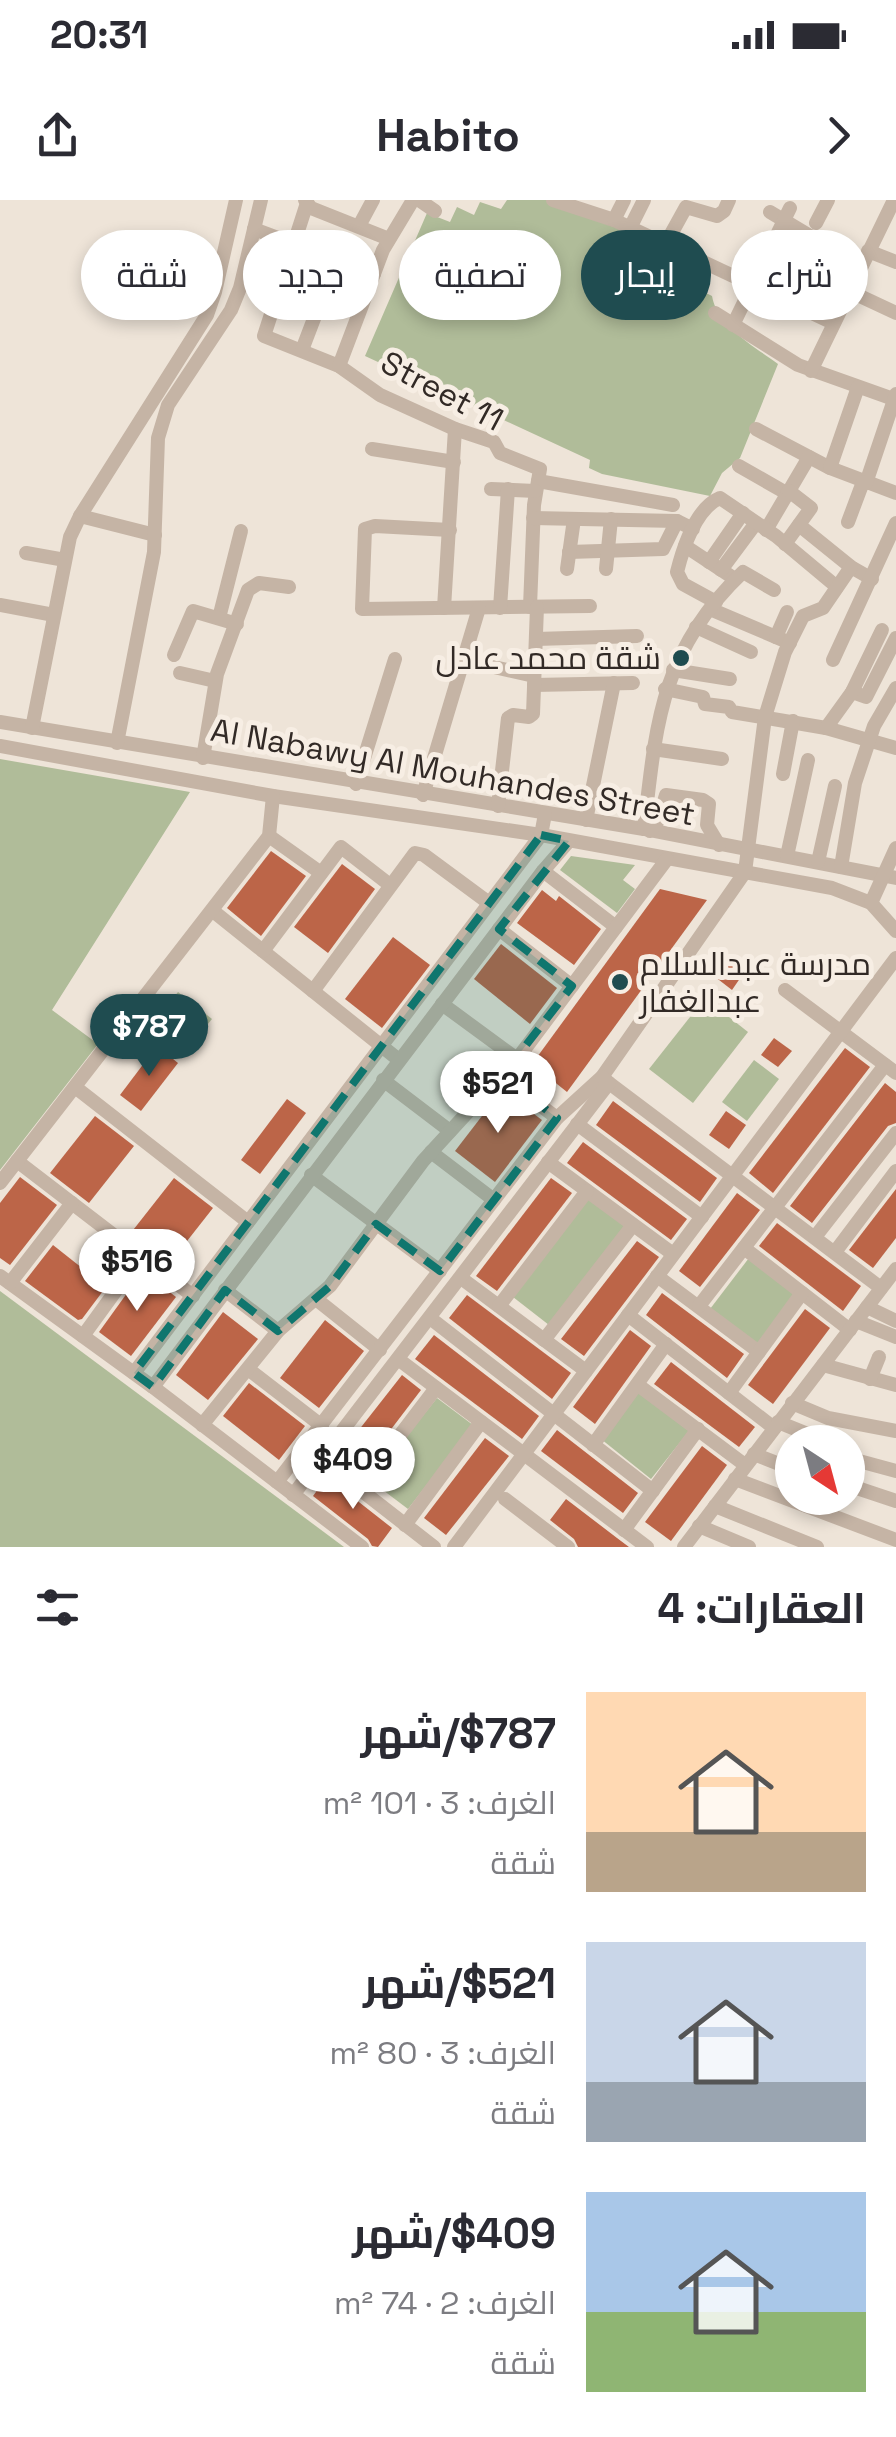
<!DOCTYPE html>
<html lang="ar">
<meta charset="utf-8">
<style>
body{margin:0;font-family:"Space Grotesk",Cairo,sans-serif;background:#f7f7f7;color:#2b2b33;direction:rtl;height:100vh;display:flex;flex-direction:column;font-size:38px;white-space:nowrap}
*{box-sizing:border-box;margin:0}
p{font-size:32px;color:#7c7c81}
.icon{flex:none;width:55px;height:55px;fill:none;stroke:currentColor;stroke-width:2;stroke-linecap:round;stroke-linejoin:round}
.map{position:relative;height:1347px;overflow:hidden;direction:ltr}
.details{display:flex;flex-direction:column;background:#fff;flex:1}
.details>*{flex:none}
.guide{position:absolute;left:30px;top:30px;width:838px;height:90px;direction:rtl;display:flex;gap:20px}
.needle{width:65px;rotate:144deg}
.tools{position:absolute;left:775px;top:1225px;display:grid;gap:20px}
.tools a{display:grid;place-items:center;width:90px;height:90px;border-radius:50%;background:#fff;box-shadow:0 5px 15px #0003;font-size:50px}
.price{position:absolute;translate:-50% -85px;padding:0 22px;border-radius:35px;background:#fff;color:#222;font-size:32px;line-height:65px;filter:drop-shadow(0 2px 5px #0008)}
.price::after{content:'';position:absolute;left:50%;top:60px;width:30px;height:22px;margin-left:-15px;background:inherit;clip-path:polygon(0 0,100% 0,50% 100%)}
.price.selected{background:#1f4c50;color:#fff}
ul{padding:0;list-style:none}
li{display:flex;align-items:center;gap:30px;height:250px;padding:0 30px}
li span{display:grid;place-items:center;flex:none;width:280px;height:200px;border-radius:0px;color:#555}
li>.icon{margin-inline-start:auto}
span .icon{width:120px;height:120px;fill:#fffc;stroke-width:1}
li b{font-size:42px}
h2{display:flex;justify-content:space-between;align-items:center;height:120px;padding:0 30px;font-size:42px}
.pill{padding:0 35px;border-radius:45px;background:#fff;box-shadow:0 5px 15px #0003;font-size:35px;line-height:90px}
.pill.selected{background:#1f4c50;color:#fff}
.status{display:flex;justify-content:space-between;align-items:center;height:70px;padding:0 50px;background:#fff;direction:ltr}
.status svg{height:28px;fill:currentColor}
header{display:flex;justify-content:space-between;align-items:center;height:130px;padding:0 30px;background:#fff;font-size:45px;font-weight:700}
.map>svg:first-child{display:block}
.green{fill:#b0bc99}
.building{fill:#bc6548}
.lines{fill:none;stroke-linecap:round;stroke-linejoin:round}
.minor{stroke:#c5b4a5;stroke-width:14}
.marked{fill:#0f766e;fill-opacity:0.2;stroke:#0f766e;stroke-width:8;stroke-dasharray:20 12;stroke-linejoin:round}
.poi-dot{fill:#1f4c50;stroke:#f7eee4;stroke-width:4}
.labels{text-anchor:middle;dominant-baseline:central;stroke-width:10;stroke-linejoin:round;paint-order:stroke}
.street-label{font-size:32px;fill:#322a26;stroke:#f7eee4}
.poi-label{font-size:32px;fill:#322a26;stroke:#f7eee4;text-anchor:end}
</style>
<div class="status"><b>20:31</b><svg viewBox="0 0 49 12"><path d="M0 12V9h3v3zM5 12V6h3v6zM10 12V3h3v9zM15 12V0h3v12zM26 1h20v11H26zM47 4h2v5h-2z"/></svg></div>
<header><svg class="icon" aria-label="forward" viewBox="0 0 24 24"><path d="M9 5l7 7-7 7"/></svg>Habito<svg class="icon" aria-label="share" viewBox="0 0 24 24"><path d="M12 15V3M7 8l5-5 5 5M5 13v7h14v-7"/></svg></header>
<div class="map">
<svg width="896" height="1347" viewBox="0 0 896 1347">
<rect width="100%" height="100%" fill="#eee4d8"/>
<!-- green -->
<g class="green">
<path d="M507 0H554L644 35 639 46 660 58 657 68 712 96C717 126 755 147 778 164L740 258 722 273 710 296 602 274 589 268 590 260 365 156 427 13 450 22 457 7 474 15 480 2 501 9Z"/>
<path d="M0 559 190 592 52 810 98 844 0 970Z"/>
<path d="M571 656 635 665 623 680 635 689 617 713 560 670Z"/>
<path d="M178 792 212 819 198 836 164 810Z"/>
<path d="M705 798 748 832 693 903 649 869Z"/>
<path d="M754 860 779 879 747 921 722 902Z"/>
<path d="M590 996 627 1023 549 1125 513 1097Z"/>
<path d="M752 1054 801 1092 759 1147 710 1109Z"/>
<path d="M0 1091 344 1347H0Z"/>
<path d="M638 1192 689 1231 651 1279 601 1239Z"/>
<path d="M437 1198 473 1225 408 1309 371 1281Z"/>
</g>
<!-- building -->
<g class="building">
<path d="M271 651 306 676 261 736 227 708Z"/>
<path d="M342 664 375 689 328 753 294 727Z"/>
<path d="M660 689 707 700 567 892 532 864Z"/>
<path d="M542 690 556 701 559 696 601 729 574 765 517 723Z"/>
<path d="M393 737 430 765 382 828 345 799Z"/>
<path d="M501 744 557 788 530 824 474 779Z"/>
<path d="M722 758 743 774 732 790 710 773Z"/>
<path d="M774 838 792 851 778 867 761 855Z"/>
<path d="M157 846 178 863 141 911 120 895Z"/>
<path d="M845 848 870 867 773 993 749 973Z"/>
<path d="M885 883 896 892V923L888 926 812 1023 790 1006Z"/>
<path d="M502 890 542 920 495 982 455 951Z"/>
<path d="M287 899 306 913 260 974 241 960Z"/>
<path d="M613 901 717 978 700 1002 596 925Z"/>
<path d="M726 911 746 925 729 949 709 935Z"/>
<path d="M95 916 134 946 89 1003 50 973Z"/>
<path d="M583 942 687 1019 671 1040 567 963Z"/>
<path d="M20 977 57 1005 10 1065 0 1058V1003Z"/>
<path d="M174 978 213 1008 169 1064 130 1034Z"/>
<path d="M551 978 572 993 497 1091 476 1076Z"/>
<path d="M896 989V1038L873 1068 849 1050Z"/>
<path d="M737 993 760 1010 700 1087 679 1071Z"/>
<path d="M777 1023 861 1086 843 1111 759 1046Z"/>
<path d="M637 1041 659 1057 584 1156 561 1139Z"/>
<path d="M53 1045 106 1087 82 1119 78 1120 25 1081Z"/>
<path d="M143 1071 176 1097 131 1156 99 1132Z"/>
<path d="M662 1093 744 1154 727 1178 646 1115Z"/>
<path d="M467 1095 571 1173 552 1199 449 1118Z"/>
<path d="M805 1109 830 1128 773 1204 748 1185Z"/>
<path d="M223 1112 258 1139 208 1200 176 1175Z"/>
<path d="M325 1120 364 1151 319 1208 280 1178Z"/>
<path d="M630 1130 651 1146 595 1224 573 1207Z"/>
<path d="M434 1135 539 1216 522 1239 415 1159Z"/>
<path d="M671 1162 755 1227 739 1247 654 1184Z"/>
<path d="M402 1175 421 1190 360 1270 340 1254Z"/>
<path d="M249 1183 305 1226 279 1260 223 1216Z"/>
<path d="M557 1230 638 1293 623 1313 541 1251Z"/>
<path d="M485 1238 509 1256 446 1335 424 1318Z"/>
<path d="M702 1246 727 1265 671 1341 645 1322Z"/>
<path d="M327 1277 392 1328 378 1347 372 1346 368 1339 313 1296Z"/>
<path d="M566 1299 617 1338 629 1347H578L574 1339 550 1320Z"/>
</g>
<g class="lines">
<!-- minor -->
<g class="minor">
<path d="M305 0 311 8 389 39"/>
<path d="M419 0 435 11"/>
<path d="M553 0 614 20 833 123"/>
<path d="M307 3 264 136 339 166 380 195 455 229 494 242 500 253 540 269 534 305 530 407"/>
<path d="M770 12 860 66"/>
<path d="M614 20 624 0"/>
<path d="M816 23 828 0"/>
<path d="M359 26 373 0"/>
<path d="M630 28 644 0"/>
<path d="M254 29 374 74"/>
<path d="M665 45 686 7 717 16 724 11 729 0"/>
<path d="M755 47 896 113"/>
<path d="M868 51 896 62"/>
<path d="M715 113 798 165 896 200"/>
<path d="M733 125 790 8"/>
<path d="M302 150 336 61"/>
<path d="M339 166 383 50 413 0"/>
<path d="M811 171 894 0"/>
<path d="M756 229 830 268 896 293"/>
<path d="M372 249 454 262"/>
<path d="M739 266 788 294"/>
<path d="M830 268 858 187"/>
<path d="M538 281 673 305"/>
<path d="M866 283 896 194"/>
<path d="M491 289 535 291"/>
<path d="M80 316 155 335"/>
<path d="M533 318 677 321 693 329"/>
<path d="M848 322 863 282"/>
<path d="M799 325 851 367 872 379"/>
<path d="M450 330 375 326 365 329 362 409 590 406"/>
<path d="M766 330 809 257"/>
<path d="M785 344 811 308 789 291"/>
<path d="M685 346 735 379"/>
<path d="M569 352 663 349 677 321"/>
<path d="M26 353 65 360"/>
<path d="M709 362 743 313"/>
<path d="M567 369 574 319"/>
<path d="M606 369 611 319"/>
<path d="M721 370 756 323"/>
<path d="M716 402 683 384 677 372C683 348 696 308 720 298L776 336 837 387"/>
<path d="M0 405 54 415"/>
<path d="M444 408 455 229"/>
<path d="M500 408 508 289"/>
<path d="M710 409 790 443"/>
<path d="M219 418 241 331"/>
<path d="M696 427 751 452"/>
<path d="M776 437 787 412"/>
<path d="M536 439 637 436"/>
<path d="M174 455 193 411 237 424"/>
<path d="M463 460 534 476"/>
<path d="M833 460 896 323"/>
<path d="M673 470 730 479"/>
<path d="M180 473 215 481"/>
<path d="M534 485 633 483"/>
<path d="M665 489 703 497 705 504 729 507 732 512 826 528 896 548"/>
<path d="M852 492 866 497 896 438"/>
<path d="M0 522 644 629 896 678"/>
<path d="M32 528 70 337 80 316 207 115 215 92 236 0"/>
<path d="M826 528 852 492 882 430"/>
<path d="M117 543 154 352 158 238 168 205 231 110 240 88 261 0"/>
<path d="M0 546 273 596 541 635 832 688 871 703 896 731"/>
<path d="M653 549 722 559"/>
<path d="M203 558 217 474 248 390 259 383 289 387"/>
<path d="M783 574 793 521"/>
<path d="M356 584 395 459"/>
<path d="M423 595 479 408"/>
<path d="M498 606 508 518 513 515 529 517 533 514 537 407"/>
<path d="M586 620 614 483"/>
<path d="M644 629C656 523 661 450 743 372L774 390"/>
<path d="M650 631 658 621 666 595 703 600 709 604 707 625 719 645"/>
<path d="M269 636 321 673"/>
<path d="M787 656 808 560"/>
<path d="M818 662 835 586"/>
<path d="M841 667 855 583 874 526 896 488"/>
<path d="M543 671 616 727"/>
<path d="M871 703 896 648"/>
<path d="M213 711 399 860"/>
<path d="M499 729 572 786"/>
<path d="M263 751 341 647 390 685"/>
<path d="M785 790 896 873"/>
<path d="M313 791 415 653 424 655 489 703"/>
<path d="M442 804 517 859"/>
<path d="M501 876 557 918"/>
<path d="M383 880 450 931"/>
<path d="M609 883 881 1088"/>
<path d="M75 887 248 1022"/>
<path d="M577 924 702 1017"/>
<path d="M431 952 494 1000"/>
<path d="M17 961 193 1096"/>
<path d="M548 962 673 1054"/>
<path d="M311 975 440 1071"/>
<path d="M0 983 269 636 273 596"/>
<path d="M815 1037 896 933"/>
<path d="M744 1048 850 1130"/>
<path d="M835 1052 896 971"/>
<path d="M0 1076 153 1187 362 1347"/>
<path d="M657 1076 759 1152"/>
<path d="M461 1078 586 1171"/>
<path d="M10 1083 72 1003"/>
<path d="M225 1090 278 1131"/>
<path d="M316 1099 380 1150"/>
<path d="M499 1106 587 991"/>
<path d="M699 1106 885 865"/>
<path d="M867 1107 896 1121"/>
<path d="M628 1115 774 1228"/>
<path d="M430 1118 653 1291"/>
<path d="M856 1121 896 1137"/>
<path d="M83 1136 141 1056"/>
<path d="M544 1140 633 1025"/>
<path d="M398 1159 647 1347"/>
<path d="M823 1165 896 1185"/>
<path d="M248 1169 322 1226"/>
<path d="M134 1173 541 635 545 614"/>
<path d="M870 1179 879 1157"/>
<path d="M638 1185 745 1265"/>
<path d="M153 1187 543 671 569 641"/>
<path d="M729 1193 802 1093"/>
<path d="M792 1203 828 1218 896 1231"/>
<path d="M778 1222 810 1235V1242"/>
<path d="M202 1225 278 1131 330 1086 423 961 521 854 667 659"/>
<path d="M593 1245 666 1144"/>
<path d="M754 1254 792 1269"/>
<path d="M848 1258 896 1271"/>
<path d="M321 1259 434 1347"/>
<path d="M735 1279 896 1340"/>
<path d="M277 1282 557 918 602 877 745 672 765 517 785 452 803 416 823 408 851 367"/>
<path d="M848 1285 896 1301"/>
<path d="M359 1289 436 1188"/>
<path d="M293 1295 609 883 602 877"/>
<path d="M505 1299 568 1347"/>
<path d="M715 1306 817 1347"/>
<path d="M405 1325 481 1222"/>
<path d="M699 1326 749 1347"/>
<path d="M624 1330 698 1229"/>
<path d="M454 1347 896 758"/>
<path d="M684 1347 896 1069"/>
</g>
</g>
<!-- marked area -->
<path class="marked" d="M541 635 569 641 499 729 572 786 502 876 557 918 440 1071 376 1024 330 1086 278 1131 225 1090 153 1187 134 1173Z"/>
<!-- markers -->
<g class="poi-dot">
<circle cx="681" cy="458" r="10"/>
<circle cx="620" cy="782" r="10"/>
</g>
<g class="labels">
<!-- street labels -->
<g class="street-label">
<text transform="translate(442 191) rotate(28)">Street 11</text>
<text transform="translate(453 572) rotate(10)">Al Nabawy Al Mouhandes Street</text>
</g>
<!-- poi labels -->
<g class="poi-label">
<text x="661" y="458">شقة محمد عادل</text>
<text x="640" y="764" text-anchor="start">مدرسة عبدالسلام<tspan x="640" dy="37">عبدالغفار</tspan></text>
</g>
</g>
</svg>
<div class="tools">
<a><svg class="needle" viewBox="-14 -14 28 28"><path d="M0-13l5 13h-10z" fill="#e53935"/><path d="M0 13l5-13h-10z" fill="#7c7c81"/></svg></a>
</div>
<b class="price selected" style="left:149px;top:879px">$787</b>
<b class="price" style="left:498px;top:936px">$521</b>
<b class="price" style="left:137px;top:1114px">$516</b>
<b class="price" style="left:353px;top:1312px">$409</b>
<div class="guide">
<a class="pill">شراء</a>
<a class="pill selected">إيجار</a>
<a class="pill">تصفية</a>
<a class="pill">جديد</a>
<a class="pill">شقة</a>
</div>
</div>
<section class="details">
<h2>العقارات: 4<svg class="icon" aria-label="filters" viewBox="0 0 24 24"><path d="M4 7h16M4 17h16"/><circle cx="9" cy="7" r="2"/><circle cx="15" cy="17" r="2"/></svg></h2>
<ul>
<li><span style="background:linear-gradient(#ffd9b3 70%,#b9a48a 0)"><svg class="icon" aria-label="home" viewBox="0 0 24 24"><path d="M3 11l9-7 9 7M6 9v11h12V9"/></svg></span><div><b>$787/شهر</b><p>الغرف: 3 · 101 m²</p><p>شقة</p></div></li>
<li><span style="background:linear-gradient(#c9d6e8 70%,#9aa5b1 0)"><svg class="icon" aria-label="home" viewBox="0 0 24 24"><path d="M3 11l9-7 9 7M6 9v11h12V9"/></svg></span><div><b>$521/شهر</b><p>الغرف: 3 · 80 m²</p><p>شقة</p></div></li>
<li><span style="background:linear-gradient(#a9c7e8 60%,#8fb573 0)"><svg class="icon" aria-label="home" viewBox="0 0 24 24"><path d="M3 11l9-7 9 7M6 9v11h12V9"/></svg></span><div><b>$409/شهر</b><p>الغرف: 2 · 74 m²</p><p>شقة</p></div></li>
</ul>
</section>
